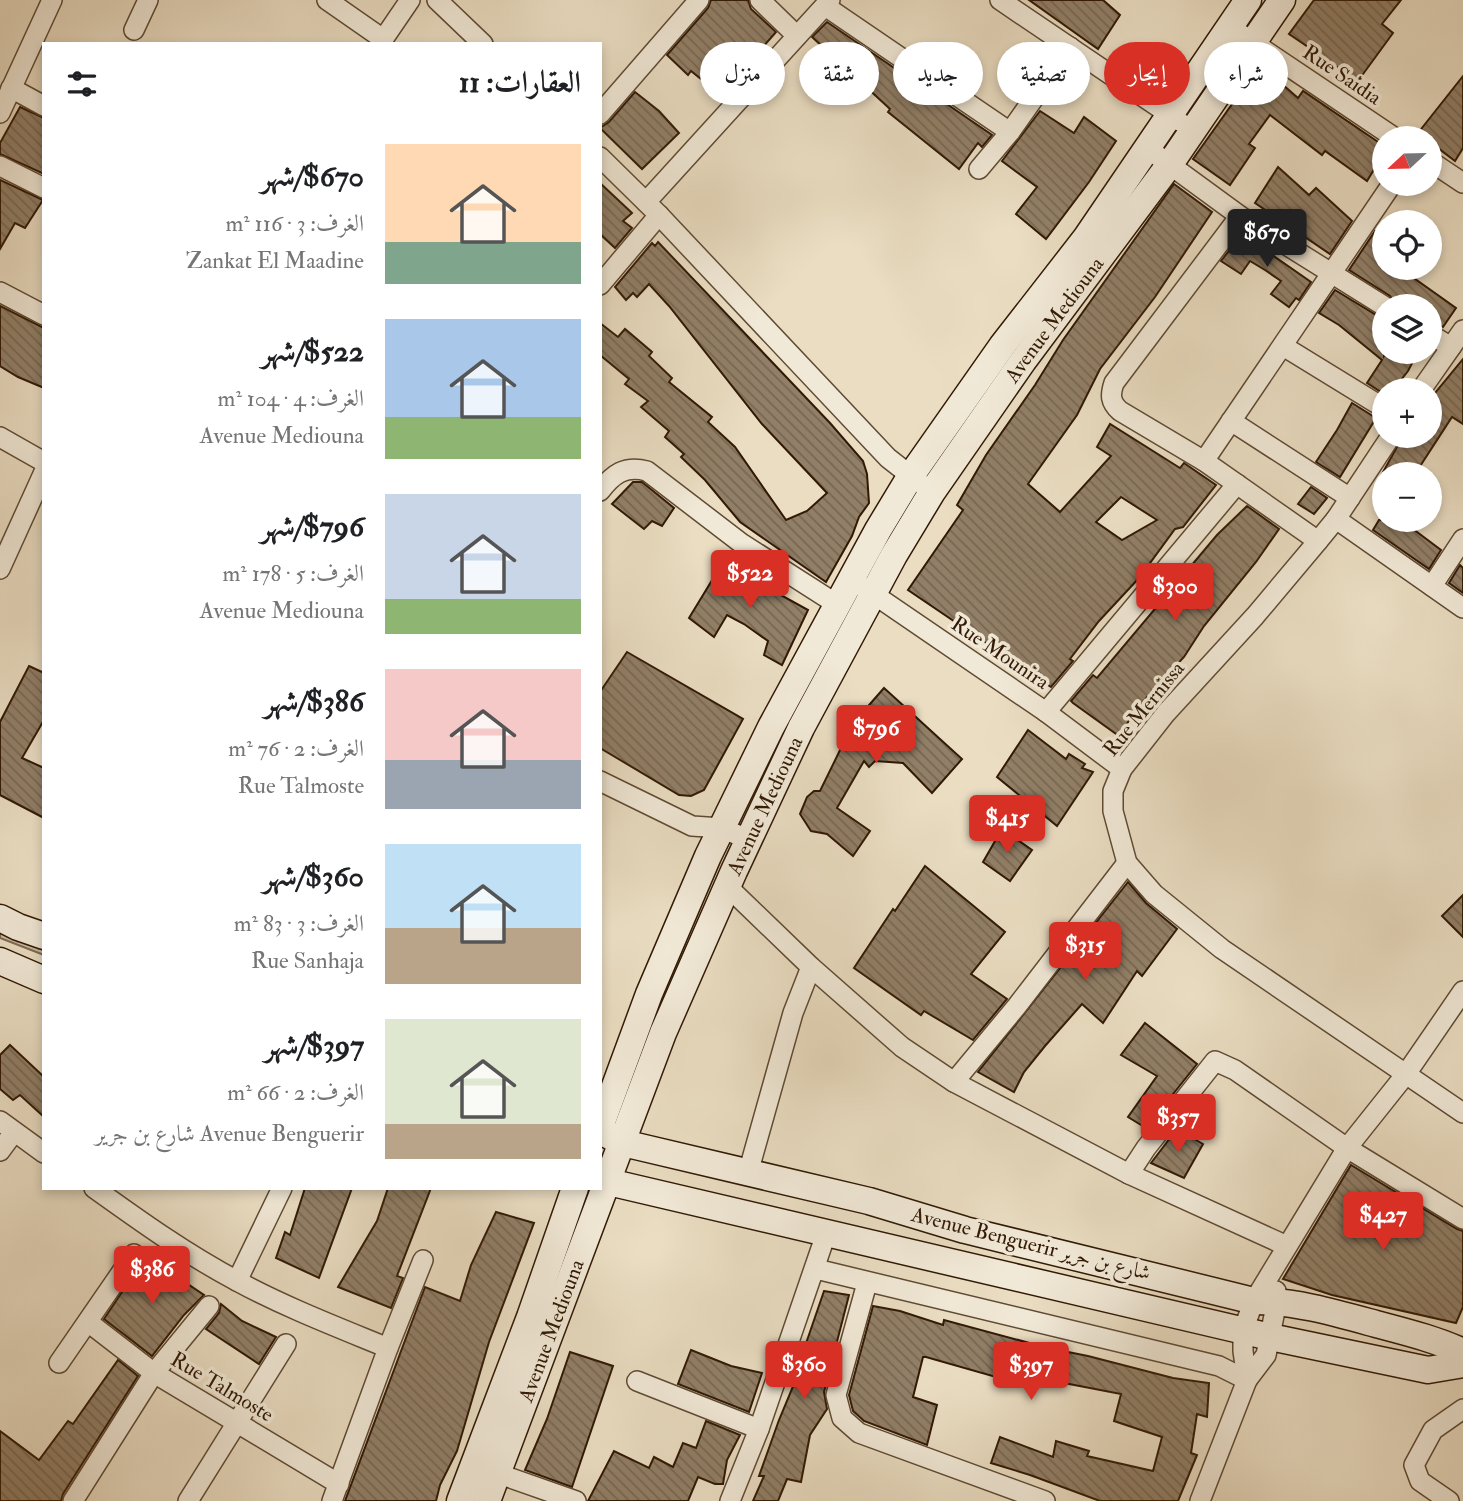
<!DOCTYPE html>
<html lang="ar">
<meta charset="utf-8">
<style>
body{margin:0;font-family:"IM FELL Double Pica",Amiri,serif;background:#f6f6f6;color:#202124;direction:rtl;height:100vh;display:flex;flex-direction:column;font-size:26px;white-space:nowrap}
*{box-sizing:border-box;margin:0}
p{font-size:23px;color:#757577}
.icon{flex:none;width:38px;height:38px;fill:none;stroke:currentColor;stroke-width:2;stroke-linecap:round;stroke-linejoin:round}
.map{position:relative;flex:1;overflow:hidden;direction:ltr}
.side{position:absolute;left:42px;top:42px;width:560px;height:1148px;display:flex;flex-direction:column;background:#fff;border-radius:0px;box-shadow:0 4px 10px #0003;direction:rtl}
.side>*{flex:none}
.banner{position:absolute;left:623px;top:42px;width:665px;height:63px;direction:rtl;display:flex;gap:14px}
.needle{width:46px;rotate:248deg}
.fabs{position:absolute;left:1372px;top:126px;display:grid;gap:14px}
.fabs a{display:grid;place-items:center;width:70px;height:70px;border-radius:50%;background:#fff;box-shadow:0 4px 10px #0003;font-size:35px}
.price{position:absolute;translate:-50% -60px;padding:0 16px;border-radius:7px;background:#d93025;color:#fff;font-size:23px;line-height:46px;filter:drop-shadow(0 2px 4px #0008)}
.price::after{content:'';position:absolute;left:50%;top:42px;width:21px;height:16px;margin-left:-10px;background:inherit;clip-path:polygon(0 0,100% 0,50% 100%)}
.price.selected{background:#222;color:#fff}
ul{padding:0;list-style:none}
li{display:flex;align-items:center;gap:21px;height:175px;padding:0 21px}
li span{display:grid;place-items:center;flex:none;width:196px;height:140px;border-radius:0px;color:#555}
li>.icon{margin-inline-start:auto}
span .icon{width:84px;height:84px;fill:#fffc;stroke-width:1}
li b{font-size:30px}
h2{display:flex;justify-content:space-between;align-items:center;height:84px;padding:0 21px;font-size:30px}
.pill{padding:0 24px;border-radius:32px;background:#fff;box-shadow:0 4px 10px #0003;font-size:24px;line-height:63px}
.pill.selected{background:#d93025;color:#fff}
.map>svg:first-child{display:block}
.park{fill:url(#park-dots);stroke:#7e6a54;stroke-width:2}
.building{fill:url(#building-back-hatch);stroke:#311905;stroke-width:2;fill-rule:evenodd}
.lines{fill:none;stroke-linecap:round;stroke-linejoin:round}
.street-casing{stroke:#5f4a34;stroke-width:22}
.secondary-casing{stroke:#311905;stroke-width:29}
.street{stroke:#f1e9d7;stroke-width:19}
.secondary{stroke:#f1e9d7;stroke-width:26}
.labels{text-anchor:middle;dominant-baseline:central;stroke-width:7;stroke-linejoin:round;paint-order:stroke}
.street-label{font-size:21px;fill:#311905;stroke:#f1e9d7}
</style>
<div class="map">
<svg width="1463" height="1501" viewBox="0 0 1463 1501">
<defs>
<pattern id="park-dots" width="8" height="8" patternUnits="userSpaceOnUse" patternTransform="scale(1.75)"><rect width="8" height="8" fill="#cbbca2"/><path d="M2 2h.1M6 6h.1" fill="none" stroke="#afa18a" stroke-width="1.8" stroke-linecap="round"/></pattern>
<pattern id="building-back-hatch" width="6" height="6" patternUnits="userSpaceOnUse" patternTransform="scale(1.75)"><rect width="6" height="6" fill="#917f67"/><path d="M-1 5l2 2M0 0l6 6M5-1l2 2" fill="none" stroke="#776753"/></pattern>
</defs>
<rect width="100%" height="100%" fill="#eaddc2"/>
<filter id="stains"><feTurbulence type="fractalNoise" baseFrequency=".00286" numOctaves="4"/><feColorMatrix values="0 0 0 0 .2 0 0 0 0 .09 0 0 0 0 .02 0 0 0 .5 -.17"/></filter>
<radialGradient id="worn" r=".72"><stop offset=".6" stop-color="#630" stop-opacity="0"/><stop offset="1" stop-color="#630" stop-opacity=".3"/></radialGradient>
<!-- park -->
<path class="park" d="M0 921 44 940V955L0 938Z"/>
<!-- building -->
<g class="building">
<path d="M711 0H748L751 9 776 32 762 48 760 46 717 92 691 71 688 75 667 55 708 8Z"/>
<path d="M1029 0H1103L1120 15 1098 49Z"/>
<path d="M1314 0H1401L1382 24 1393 33 1358 81 1289 34Z"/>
<path d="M827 22 992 135 982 147 978 143 959 169 888 112 890 109 812 37Z"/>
<path d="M1260 65 1298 98 1303 91 1384 146V153L1367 181 1325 151 1322 155 1270 115 1249 144 1255 148 1230 185 1193 159Z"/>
<path d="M1463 76V148L1455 161 1430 142V138H1425L1418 133Z"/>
<path d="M635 92 659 111 679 133 642 169 600 128 609 122Z"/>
<path d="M20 107 44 118V174L0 154V143Z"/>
<path d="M1040 111 1074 133 1084 117 1116 141 1089 182 1046 239 1016 214 1037 187 1002 161Z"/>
<path d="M1278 167 1309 195 1316 188 1352 221 1330 254 1255 203Z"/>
<path d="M0 180 43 200 25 228 15 223 0 249Z"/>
<path d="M600 183 632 213 623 221 632 228 615 248 600 234Z"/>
<path d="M1174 184 1212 212 1155 297 1100 369 1077 415 1028 484 1060 512 1111 456 1097 447 1110 424 1180 468 1184 463 1216 485 1183 527 1175 529 1139 578 1099 621 1070 659 1073 661 1051 687 908 590 963 510 957 505 986 455 1035 385 1063 340ZM1121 497 1157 520 1122 540 1096 522Z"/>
<path d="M1375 231 1384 238V268H1418L1411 276 1456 308 1443 327 1430 319V306H1396L1390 296 1349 270Z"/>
<path d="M1242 234 1311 282 1299 300 1296 298 1289 307 1271 294 1281 281 1265 270 1250 261 1241 274 1221 261Z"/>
<path d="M658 242 830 423 863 461 867 474 869 503 859 517 852 536 826 582 740 522 705 480 681 457 684 454 665 437 669 431 641 407 648 401 625 384 629 379 600 355V323L618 337 625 329 652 352 649 356 672 378 669 382 712 417 708 422 735 447 786 520 807 511 827 493 762 424 669 306 649 284 637 297 633 293 626 300 615 287 652 243 655 246Z"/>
<path d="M1335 290 1378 316 1384 318V356L1387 352H1418L1408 371 1393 390H1384V394L1367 383 1382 360 1339 325 1319 313Z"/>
<path d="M0 306 44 328V388L18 377 0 366Z"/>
<path d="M1463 359V424L1452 417 1415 474H1382L1403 436H1430V399Z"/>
<path d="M1352 403 1376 418 1340 477 1316 462 1337 430Z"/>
<path d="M633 482H642L674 508 662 526 652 521 644 529 612 504Z"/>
<path d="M1311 487 1327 498 1314 514 1298 504Z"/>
<path d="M1247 506 1279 529 1256 562 1204 626 1184 657 1137 708 1119 736 1073 703 1071 701 1093 675 1097 678 1217 535Z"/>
<path d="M1379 520H1401L1441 550 1429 569 1373 530Z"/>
<path d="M725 559 768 588 808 610 782 665 764 655 768 641 744 624 727 615 714 637 689 618Z"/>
<path d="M1460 565 1463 568V593L1449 583Z"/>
<path d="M627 652 743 719 704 790 691 796 679 795 600 748V692Z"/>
<path d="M29 666 44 673V720L22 758 44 768V818L0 795V722Z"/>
<path d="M884 688 962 759 932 793 903 763 875 761 869 767 864 761 837 808 870 831 853 856 827 834 811 831 800 814 807 797 814 791H820L844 742 838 737 856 720Z"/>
<path d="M1028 730 1066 759 1069 754 1085 764 1082 768 1093 772 1057 826 997 777Z"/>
<path d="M1002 829 1032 850 1010 881 983 862Z"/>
<path d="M925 866 1005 932 971 974 1007 999 973 1040 924 1011 921 1015 854 968 893 909 895 911Z"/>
<path d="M1128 882 1146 903 1177 929 1142 976 1137 971 1103 1023 1082 1004 1045 1046 1024 1072 1014 1092 978 1072Z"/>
<path d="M1463 895V937L1442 916Z"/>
<path d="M1145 1023 1197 1064 1146 1128 1128 1117 1157 1076 1121 1055Z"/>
<path d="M10 1045 44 1077V1117L20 1095 13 1100 0 1089V1055Z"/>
<path d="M1177 1129 1203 1144 1184 1178 1151 1163Z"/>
<path d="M1351 1165 1457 1229 1463 1231V1307L1456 1323 1332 1295 1283 1279Z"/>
<path d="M305 1188H352L319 1278 276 1258 285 1232 290 1235Z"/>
<path d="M388 1188H431L397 1276 403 1278 391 1308 338 1287 377 1221Z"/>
<path d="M496 1212 534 1223 489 1342 457 1451 440 1485 436 1501H345L425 1287 460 1301 471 1265Z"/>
<path d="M146 1256 204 1295 184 1315 152 1356 104 1319Z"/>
<path d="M824 1291 849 1295 824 1392 827 1409 810 1435 801 1482 787 1479 778 1501H753L764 1476H759L779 1420 804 1360 801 1358Z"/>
<path d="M221 1304 242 1321 276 1337 259 1364 206 1329 219 1313Z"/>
<path d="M873 1306 900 1311 943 1325 944 1320 1048 1348 1088 1356 1173 1378 1209 1383 1207 1417 1197 1414 1191 1453 1197 1455 1178 1501H1100L1030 1475 991 1463 1000 1437 1053 1457 1056 1441 1089 1451 1087 1456 1153 1471 1162 1437 1114 1421 1121 1394 1038 1378 1035 1388 926 1357H923L913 1397 937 1405 927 1445 864 1421 853 1411 849 1395Z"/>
<path d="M691 1350 731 1366 762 1373 749 1412 678 1384Z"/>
<path d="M570 1352 613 1366 572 1487 525 1470 547 1419Z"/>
<path d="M118 1360 138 1376 63 1494 61 1501H0V1431L39 1460 68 1421 73 1424Z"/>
<path d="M706 1421 740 1435 727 1460 723 1484H715L698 1477 688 1501H588L614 1451 649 1468 654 1457 673 1467 683 1443 696 1448Z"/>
</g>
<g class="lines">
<defs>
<g id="street">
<path d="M327 0 383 39"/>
<path d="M437 0 483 44"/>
<path d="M760 0 797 36"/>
<path d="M1000 0 1179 121"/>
<path d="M825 6 1010 132"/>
<path d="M1230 27 1395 138"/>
<path d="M134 30 148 0"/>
<path d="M380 44 410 0"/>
<path d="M11 88 44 106"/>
<path d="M0 113 52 0"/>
<path d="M600 114 699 0"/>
<path d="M1147 148 1240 216 1384 306"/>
<path d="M600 157 659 215 888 458 920 483"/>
<path d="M1430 161 1463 183"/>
<path d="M0 166 44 188"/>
<path d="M979 169 1010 132 1070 47"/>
<path d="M646 202 830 0"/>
<path d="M1240 216 1114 383C1110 395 1110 402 1120 411L1204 461 1318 541"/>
<path d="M600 285 659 215"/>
<path d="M0 292 44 315"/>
<path d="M1430 334 1451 347"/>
<path d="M1283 346 1384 408"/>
<path d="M1421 390 1463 330"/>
<path d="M1231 421 1350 498"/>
<path d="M1391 436 1336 519 1318 541 1255 616 1166 713 1122 769 1113 791V811L1127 863 1154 894 1222 949 1463 1113"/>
<path d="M0 437 44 462"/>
<path d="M1204 461 1392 184"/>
<path d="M600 491C613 474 625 465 647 471L741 543 838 605"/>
<path d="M1336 519 1463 608"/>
<path d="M0 569 44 472"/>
<path d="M1432 586 1463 539"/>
<path d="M863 587 1046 712 1122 769"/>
<path d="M1046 712 1237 484"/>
<path d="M600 781 692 826 722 828 749 840"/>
<path d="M728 887 811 967 902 1047 954 1082 1129 1174 1287 1246"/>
<path d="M954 1082 1017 1006 1127 863"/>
<path d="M0 1121 44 1153"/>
<path d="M0 1151 14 1132"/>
<path d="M748 1173 793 1013 811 967"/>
<path d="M1129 1174 1146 1148 1215 1061 1235 1070 1347 1148 1463 1219"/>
<path d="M94 1188C140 1221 186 1254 237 1281 285 1307 337 1327 388 1348"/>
<path d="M816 1269 1219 1366 1247 1380"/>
<path d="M237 1281 282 1188"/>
<path d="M867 1283 836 1395 842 1418 859 1433 1045 1501"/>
<path d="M88 1322 154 1373 339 1484"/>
<path d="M59 1363 134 1254"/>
<path d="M1247 1380 1243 1351V1330L1254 1301 1347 1148 1406 1074 1463 991"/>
<path d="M637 1381 759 1429"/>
<path d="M485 1469 576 1501"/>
<path d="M73 1501 154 1373 209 1306"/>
<path d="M188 1501 286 1344"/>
<path d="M332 1501 388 1348 423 1260"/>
<path d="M730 1501 759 1429 827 1231"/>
<path d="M1200 1501 1247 1380 1266 1355 1277 1301 1276 1291"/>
<path d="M1449 1501 1420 1481 1414 1465 1433 1430 1463 1409"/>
</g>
<g id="secondary">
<path d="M0 918 18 927 44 936"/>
<path d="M0 961 44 980"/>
<path d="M600 1127 649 994 708 856 771 727 878 530 910 477 1002 346 1086 238 1248 0"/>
<path d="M608 1135 623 1143 869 1201 965 1230 1254 1301C1295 1301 1336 1313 1376 1324 1406 1332 1435 1339 1463 1352"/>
<path d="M600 1180 1270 1337 1428 1370 1463 1364"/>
<path d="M460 1501 530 1317 575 1188"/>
<path id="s1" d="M487 1501 663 1033 734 871 801 728 894 555 932 492 1023 361 1170 164 1282 0"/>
</g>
</defs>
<!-- street casing -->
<use href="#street" class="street-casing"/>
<!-- secondary casing -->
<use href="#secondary" class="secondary-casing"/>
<!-- street -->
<use href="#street" class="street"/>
<!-- secondary -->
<use href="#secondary" class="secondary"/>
</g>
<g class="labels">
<!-- street labels -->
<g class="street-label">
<text transform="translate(1342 75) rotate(34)">Rue Saidia</text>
<text stroke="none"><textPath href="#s1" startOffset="1316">Avenue Mediouna</textPath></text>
<text transform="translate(1000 653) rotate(34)">Rue Mounira</text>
<text transform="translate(1144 709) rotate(-51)">Rue Mernissa</text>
<text stroke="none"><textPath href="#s1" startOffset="749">Avenue Mediouna</textPath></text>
<text transform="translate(1031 1244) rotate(14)">Avenue Benguerir شارع بن جرير</text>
<text stroke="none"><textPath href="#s1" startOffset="182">Avenue Mediouna</textPath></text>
<text transform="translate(222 1387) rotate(31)">Rue Talmoste</text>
</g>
</g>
<rect width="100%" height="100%" filter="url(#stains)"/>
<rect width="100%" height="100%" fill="url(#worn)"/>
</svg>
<div class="fabs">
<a><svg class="needle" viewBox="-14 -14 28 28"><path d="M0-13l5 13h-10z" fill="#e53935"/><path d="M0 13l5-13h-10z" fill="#757577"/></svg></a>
<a><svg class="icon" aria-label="locate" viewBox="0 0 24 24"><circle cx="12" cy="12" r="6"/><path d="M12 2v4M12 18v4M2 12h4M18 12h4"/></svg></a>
<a><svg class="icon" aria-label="layers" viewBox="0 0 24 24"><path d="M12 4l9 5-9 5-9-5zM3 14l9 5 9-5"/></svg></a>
<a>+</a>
<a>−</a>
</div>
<b class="price selected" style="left:1267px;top:269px">$670</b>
<b class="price" style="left:750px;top:610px">$522</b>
<b class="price" style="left:1175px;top:623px">$300</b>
<b class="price" style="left:876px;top:765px">$796</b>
<b class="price" style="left:1007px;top:855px">$415</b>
<b class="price" style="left:1085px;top:982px">$315</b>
<b class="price" style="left:1178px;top:1154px">$357</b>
<b class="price" style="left:1383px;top:1252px">$427</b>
<b class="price" style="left:152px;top:1306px">$386</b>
<b class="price" style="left:804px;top:1401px">$360</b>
<b class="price" style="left:1031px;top:1402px">$397</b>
<div class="banner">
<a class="pill">شراء</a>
<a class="pill selected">إيجار</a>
<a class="pill">تصفية</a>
<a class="pill">جديد</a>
<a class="pill">شقة</a>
<a class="pill">منزل</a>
</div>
<section class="side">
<h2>العقارات: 11<svg class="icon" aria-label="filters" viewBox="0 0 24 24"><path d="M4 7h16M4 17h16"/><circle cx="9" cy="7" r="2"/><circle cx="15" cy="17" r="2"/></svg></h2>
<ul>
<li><span style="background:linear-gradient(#ffd9b3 70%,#7fa58c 0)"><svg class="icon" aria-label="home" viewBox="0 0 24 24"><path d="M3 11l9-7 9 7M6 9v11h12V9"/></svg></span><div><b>$670/شهر</b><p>الغرف: 3 · 116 m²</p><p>Zankat El Maadine</p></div></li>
<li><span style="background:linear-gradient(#a9c7e8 70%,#8fb573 0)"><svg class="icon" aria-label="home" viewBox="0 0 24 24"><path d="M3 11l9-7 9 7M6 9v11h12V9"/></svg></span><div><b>$522/شهر</b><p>الغرف: 4 · 104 m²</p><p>Avenue Mediouna</p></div></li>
<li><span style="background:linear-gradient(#c9d6e8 75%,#8fb573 0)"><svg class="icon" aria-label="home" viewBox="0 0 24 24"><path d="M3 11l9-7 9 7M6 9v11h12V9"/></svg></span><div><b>$796/شهر</b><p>الغرف: 5 · 178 m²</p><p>Avenue Mediouna</p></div></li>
<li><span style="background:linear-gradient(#f6c9c9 65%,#9aa5b1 0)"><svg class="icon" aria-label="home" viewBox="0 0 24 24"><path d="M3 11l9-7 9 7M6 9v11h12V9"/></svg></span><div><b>$386/شهر</b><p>الغرف: 2 · 76 m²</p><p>Rue Talmoste</p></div></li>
<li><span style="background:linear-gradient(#bfe0f5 60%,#b9a48a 0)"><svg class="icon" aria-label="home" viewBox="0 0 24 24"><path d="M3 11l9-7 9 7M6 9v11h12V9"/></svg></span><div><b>$360/شهر</b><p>الغرف: 3 · 83 m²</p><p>Rue Sanhaja</p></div></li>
<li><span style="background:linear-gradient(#dfe7d0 75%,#b9a48a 0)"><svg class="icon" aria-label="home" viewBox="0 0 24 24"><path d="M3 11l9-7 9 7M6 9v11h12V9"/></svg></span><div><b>$397/شهر</b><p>الغرف: 2 · 66 m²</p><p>Avenue Benguerir شارع بن جرير</p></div></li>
</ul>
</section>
</div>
